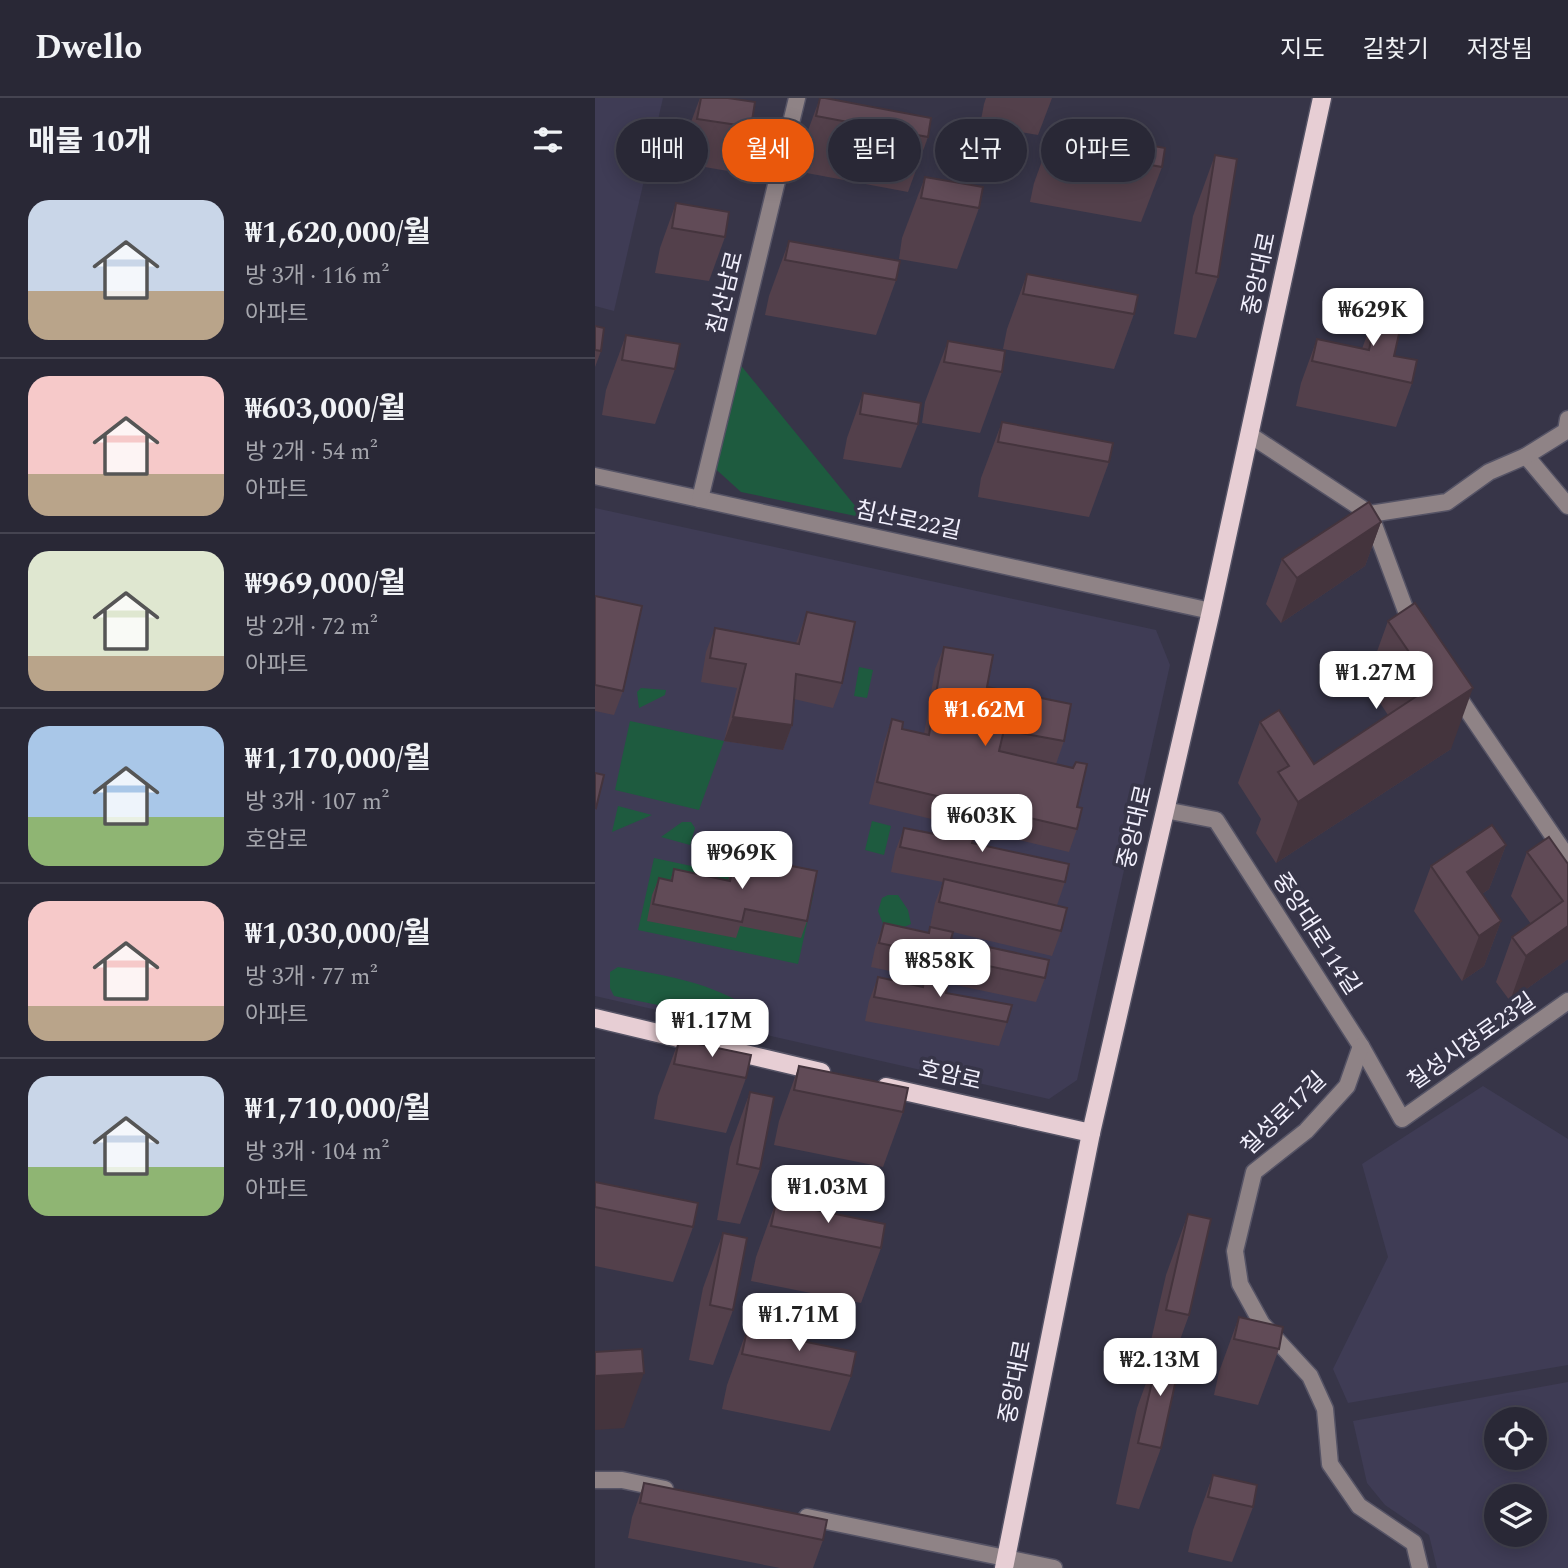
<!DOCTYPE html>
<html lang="ko">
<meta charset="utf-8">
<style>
body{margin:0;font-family:Spectral,"Noto Sans KR",serif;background:#31303e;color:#f1f3f6;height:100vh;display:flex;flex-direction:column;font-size:26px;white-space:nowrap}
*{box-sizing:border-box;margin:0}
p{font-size:23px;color:#a5a6ad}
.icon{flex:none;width:38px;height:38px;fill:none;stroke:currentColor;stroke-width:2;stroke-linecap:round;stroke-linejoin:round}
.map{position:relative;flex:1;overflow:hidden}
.panel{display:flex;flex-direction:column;background:#292836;width:595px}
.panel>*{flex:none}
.hud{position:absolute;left:21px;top:21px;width:665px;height:63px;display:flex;gap:14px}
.tools{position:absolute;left:889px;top:1309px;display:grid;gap:14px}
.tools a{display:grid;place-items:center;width:63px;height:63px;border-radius:50%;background:#292836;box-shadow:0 4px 18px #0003,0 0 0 2px #454451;font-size:35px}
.price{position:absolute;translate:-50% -60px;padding:0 16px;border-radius:14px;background:#fff;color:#222;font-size:23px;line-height:46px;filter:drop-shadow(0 2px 4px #0008)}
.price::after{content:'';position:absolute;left:50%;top:42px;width:21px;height:16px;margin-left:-10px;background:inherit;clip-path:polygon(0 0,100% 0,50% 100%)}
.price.active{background:#ea580c;color:#fff}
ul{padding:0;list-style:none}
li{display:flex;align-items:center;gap:21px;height:175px;padding:0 28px}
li+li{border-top:2px solid #454451}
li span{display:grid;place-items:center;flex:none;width:196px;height:140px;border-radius:21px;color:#555}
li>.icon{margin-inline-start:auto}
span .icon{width:84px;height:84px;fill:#fffc;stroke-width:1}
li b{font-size:30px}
h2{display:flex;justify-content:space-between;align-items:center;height:84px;padding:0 28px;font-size:30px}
.pill{padding:0 24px;border-radius:32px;background:#292836;box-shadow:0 4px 18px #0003,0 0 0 2px #454451;font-size:24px;line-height:63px}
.pill.active{background:#ea580c;color:#fff}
header{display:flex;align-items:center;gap:42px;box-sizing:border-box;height:98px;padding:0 35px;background:#292836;border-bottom:2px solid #454451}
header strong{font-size:33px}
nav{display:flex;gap:38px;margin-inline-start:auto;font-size:24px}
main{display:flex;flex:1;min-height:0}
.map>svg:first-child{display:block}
.built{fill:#3f3c55;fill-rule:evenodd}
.green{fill:#1e5b3f}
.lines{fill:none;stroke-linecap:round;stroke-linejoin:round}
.minor-casing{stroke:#555365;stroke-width:19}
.major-casing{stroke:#555365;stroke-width:21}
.minor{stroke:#8f8386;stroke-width:16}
.major{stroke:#e7ced4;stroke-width:18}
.wall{fill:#53404b}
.shaded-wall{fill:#44343d}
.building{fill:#614b57;stroke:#44343d;stroke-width:2}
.labels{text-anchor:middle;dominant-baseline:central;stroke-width:7;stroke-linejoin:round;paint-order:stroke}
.street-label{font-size:23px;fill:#f2f0fd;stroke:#373548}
</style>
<header>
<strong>Dwello</strong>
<nav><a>지도</a><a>길찾기</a><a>저장됨</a></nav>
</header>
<main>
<section class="panel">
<h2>매물 10개<svg class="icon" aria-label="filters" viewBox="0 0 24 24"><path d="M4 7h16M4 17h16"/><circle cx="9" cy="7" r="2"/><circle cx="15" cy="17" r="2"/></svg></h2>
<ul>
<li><span style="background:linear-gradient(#c9d6e8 65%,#b9a48a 0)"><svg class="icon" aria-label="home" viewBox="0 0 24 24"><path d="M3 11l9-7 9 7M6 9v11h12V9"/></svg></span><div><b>₩1,620,000/월</b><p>방 3개 · 116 m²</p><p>아파트</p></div></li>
<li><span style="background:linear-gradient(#f6c9c9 70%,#b9a48a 0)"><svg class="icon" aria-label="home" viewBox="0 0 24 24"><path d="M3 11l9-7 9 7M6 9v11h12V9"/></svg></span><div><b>₩603,000/월</b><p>방 2개 · 54 m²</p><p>아파트</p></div></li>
<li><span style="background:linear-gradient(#dfe7d0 75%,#b9a48a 0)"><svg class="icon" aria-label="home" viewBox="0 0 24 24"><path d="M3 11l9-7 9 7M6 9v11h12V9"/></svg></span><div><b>₩969,000/월</b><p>방 2개 · 72 m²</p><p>아파트</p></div></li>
<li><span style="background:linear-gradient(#a9c7e8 65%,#8fb573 0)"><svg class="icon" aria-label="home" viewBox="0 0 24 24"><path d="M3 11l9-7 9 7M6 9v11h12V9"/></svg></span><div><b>₩1,170,000/월</b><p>방 3개 · 107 m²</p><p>호암로</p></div></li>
<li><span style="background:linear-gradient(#f6c9c9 75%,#b9a48a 0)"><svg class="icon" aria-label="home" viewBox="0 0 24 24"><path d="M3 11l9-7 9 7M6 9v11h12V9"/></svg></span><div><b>₩1,030,000/월</b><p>방 3개 · 77 m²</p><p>아파트</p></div></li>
<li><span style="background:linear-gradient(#c9d6e8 65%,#8fb573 0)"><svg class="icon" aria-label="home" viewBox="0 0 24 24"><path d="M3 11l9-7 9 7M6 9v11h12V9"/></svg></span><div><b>₩1,710,000/월</b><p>방 3개 · 104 m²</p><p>아파트</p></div></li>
</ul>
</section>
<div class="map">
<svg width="973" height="1470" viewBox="0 0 973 1470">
<rect width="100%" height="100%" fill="#373548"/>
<!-- built -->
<g class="built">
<path d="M0 0H68L19 213 0 208Z"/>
<path d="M0 410 561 532 575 567 482 982 454 1001 0 898Z"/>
<path d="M888 988 973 1041V1267L753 1305 738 1271 793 1159 767 1066Z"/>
<path d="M973 1284V1470H842L834 1437 790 1407 772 1385 758 1323ZM940 1321V1360H901V1321ZM940 1398V1437H901V1398Z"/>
</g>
<!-- green -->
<g class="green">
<path d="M139 259 270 420 146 394 114 365Z"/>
<path d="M264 569 278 572 272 600 259 598Z"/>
<path d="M46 590 71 592 70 597 44 610 42 594Z"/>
<path d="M35 623 129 643 104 712 20 692Z"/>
<path d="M23 708 57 717 17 734Z"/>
<path d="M277 723 296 728 289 757 270 752Z"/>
<path d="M87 724H96L100 730 95 747 66 739Z"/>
<path d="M59 760 219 794 203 866 43 832Z"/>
<path d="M293 797H303L313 812 316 826 302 832 288 826 283 813 287 800Z"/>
<path d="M23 869C69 877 108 883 149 906L151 925 19 898 15 890V874Z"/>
</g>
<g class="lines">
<defs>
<g id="minor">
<path d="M655 337 775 416 818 532"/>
<path d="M931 358 973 408"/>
<path d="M0 378 616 513"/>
<path d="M105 401 202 0"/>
<path d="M775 416 852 404 894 374 931 358 971 333 973 321"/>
<path d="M860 594 973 760"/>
<path d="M570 712 621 722 766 948 807 1021 973 903"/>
<path d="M766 948 752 988 711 1033 659 1074 640 1153 645 1186 667 1226 715 1278 730 1311 735 1366 764 1408 819 1445 825 1470"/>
<path d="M0 1382H27L70 1391"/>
<path d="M212 1419 459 1470"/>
</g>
<g id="major">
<path d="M0 920 226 974"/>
<path d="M291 989 496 1035"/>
<path d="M409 1470 496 1035 616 513 727 0"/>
</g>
</defs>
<!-- minor casing -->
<use href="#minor" class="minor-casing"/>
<!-- major casing -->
<use href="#major" class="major-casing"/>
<!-- minor -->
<use href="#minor" class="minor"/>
<!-- major -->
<use href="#major" class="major"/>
</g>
<!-- wall -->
<g class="wall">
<path d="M105 0H133L156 29 139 74 86 65 90 40Z"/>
<path d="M225 0 333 39 313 94 201 73 205 54Z"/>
<path d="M391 0H457L443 37 385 27 389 6Z"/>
<path d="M459 30 567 69 546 124 435 104 439 85Z"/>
<path d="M620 57 623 179 601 240 579 236 598 118Z"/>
<path d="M330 79 384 110 362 171 304 161 307 140Z"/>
<path d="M81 105 130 139 114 183 60 175 65 150Z"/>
<path d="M194 143 301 182 281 237 170 217 174 198Z"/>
<path d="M432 176 539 216 519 271 408 251 412 231Z"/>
<path d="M785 200 799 258 817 285 801 329 701 308 706 285 722 241 767 251Z"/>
<path d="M0 228 6 253 0 269Z"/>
<path d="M31 237 80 271 60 326 7 317 11 292Z"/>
<path d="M353 243 407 274 385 335 327 325 330 304Z"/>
<path d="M268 295 323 326 306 370 248 361 252 340Z"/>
<path d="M407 324 514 364 494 419 383 399 386 380Z"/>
<path d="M786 424 770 468 686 525 671 506 687 461Z"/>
<path d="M0 498 28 593 19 617 0 613Z"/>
<path d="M820 505 856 651 681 765 661 735 666 721 643 685 665 624 719 666 793 617 771 584 793 523Z"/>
<path d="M212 514 247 585 238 610 199 601 197 627 188 652 129 643 142 590 106 584 111 554 120 530 201 545Z"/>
<path d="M349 549 392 589 469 643 461 666 482 709V731L474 754 274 706 289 644 297 621 307 631 329 636 340 571Z"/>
<path d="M309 730 354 739 356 734 377 745 470 784 462 807 466 833 457 858 358 834 356 841 450 880 441 904 276 869 280 850 289 825 333 835 335 829 354 833 335 829 340 805 348 784 296 774 300 754Z"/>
<path d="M911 747 894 791 887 796 906 823 889 868 867 883 819 813 836 768Z"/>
<path d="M932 754 973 766V861L915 903 901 884 917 839 936 826 916 798Z"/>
<path d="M141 757 212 823 206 840 145 828 141 840 52 823 57 797 64 780 75 783 79 771 133 782Z"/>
<path d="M283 879 327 889 329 883 351 895 412 924 404 948 270 923 274 903Z"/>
<path d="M84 942 151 980 131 1035 59 1021 63 998Z"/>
<path d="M204 968 308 1014 288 1069 179 1047 184 1023Z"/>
<path d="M155 994 165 1071 145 1126 122 1122 135 1049Z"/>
<path d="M0 1084 98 1129 78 1184 0 1168Z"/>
<path d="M181 1104 286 1150 266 1205 156 1183 161 1159Z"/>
<path d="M593 1116 594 1217 581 1253 566 1350 544 1411 521 1406 542 1310 555 1274 549 1273 571 1177Z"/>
<path d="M128 1135 138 1212 118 1267 94 1262 108 1190Z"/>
<path d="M644 1219 684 1251 663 1307 619 1297 624 1274Z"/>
<path d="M152 1232 256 1278 235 1333 127 1311 132 1287Z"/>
<path d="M618 1377 658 1409 637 1464 593 1454 598 1432Z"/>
<path d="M49 1385 228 1442 218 1470H185L33 1440 37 1419Z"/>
</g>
<!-- shaded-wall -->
<g class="shaded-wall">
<path d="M786 424 770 468 686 525 702 480Z"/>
<path d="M878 590 856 651 681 765 703 704Z"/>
<path d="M138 619 197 627 188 652 129 643Z"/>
<path d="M911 747 894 791 865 811 872 774Z"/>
<path d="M906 823 889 868 867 883 884 838Z"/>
<path d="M973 828V861L915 903 931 858Z"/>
<path d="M49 1275 29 1330 0 1332V1278Z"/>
</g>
<!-- building -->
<g class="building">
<path d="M106 0H133L160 4 156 29 102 21Z"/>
<path d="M225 0H230L336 20 333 39 221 18Z"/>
<path d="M459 30 570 50 567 69 455 49Z"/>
<path d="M620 57 642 61 623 179 601 175Z"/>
<path d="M330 79 388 89 384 110 326 100Z"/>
<path d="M81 105 134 114 130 139 77 130Z"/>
<path d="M194 143 305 163 301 182 190 162Z"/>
<path d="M432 176 543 197 539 216 428 196Z"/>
<path d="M785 200 811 205 799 258 822 262 817 285 717 263 722 241 774 252Z"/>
<path d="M0 228 9 230 6 253 0 252Z"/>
<path d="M31 237 85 246 80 271 27 262Z"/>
<path d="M353 243 410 253 407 274 349 264Z"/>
<path d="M268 295 326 305 323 326 265 316Z"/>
<path d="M407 324 518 345 514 364 403 344Z"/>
<path d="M774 404 786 424 702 480 687 461Z"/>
<path d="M0 498 47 508 28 593 0 587Z"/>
<path d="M820 505 878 590 703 704 683 674 694 668 665 624 684 612 719 666 837 588 793 523Z"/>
<path d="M212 514 260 524 247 585 201 576 197 627 138 619 151 566 115 560 120 530 204 546Z"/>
<path d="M349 549 398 557 392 589 476 606 469 643 409 632 404 653 478 670 481 664 492 666 482 709 487 710 482 731 282 684 297 621 308 624 307 631 334 637Z"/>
<path d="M0 675 9 677 1 710 0 709Z"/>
<path d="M897 727 911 747 872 774 906 823 884 838 836 768Z"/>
<path d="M309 730 355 739 356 734 379 738 377 745 474 766 470 784 305 749Z"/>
<path d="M954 739 973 766V828L931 858 917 839 968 803 932 754Z"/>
<path d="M141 757 222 773 212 823 150 811 147 824 58 806 64 780 77 783 79 771 135 783Z"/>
<path d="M349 781 472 810 466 833 344 804Z"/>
<path d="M289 825 334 835 335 829 358 834 356 841 454 862 450 880 284 845Z"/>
<path d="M283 879 328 889 329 883 352 888 351 895 417 907 412 924 279 899Z"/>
<path d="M84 942 156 957 151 980 79 966Z"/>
<path d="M204 968 313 990 308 1014 199 992Z"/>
<path d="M155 994 179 999 165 1071 142 1066Z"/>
<path d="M0 1084 103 1105 98 1129 0 1109Z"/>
<path d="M181 1104 290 1126 286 1150 176 1128Z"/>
<path d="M593 1116 616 1121 594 1217 571 1212Z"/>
<path d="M128 1135 152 1140 138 1212 115 1207Z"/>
<path d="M644 1219 688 1229 684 1251 639 1241Z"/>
<path d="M152 1232 261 1254 256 1278 147 1256Z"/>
<path d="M565 1249 587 1254 566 1350 543 1345Z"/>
<path d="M47 1251 49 1275 0 1278V1254Z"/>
<path d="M618 1377 662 1387 658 1409 613 1399Z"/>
<path d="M49 1385 232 1422 228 1442 45 1405Z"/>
</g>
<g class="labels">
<!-- street labels -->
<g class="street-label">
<text transform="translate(665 176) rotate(-78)">중앙대로</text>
<text transform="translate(131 195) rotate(-76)">침산남로</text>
<text transform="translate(313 423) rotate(12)">침산로22길</text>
<text transform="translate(541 729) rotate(-77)">중앙대로</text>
<text transform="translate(721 836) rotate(57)">중앙대로114길</text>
<text transform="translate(877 944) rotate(-35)">칠성시장로23길</text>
<text transform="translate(355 978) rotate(13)">호암로</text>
<text transform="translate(689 1016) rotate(-44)">칠성로17길</text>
<text transform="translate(421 1284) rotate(-79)">중앙대로</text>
</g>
</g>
</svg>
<div class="tools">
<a><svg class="icon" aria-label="locate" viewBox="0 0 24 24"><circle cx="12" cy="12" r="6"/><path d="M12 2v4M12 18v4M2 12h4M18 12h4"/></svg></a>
<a><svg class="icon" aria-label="layers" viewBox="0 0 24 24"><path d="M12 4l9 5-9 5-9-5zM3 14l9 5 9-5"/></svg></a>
</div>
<b class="price" style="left:778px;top:250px">₩629K</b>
<b class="price" style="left:781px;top:613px">₩1.27M</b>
<b class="price active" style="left:390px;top:650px">₩1.62M</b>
<b class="price" style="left:387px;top:756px">₩603K</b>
<b class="price" style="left:147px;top:793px">₩969K</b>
<b class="price" style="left:345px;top:901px">₩858K</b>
<b class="price" style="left:117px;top:961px">₩1.17M</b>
<b class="price" style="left:233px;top:1127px">₩1.03M</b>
<b class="price" style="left:204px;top:1255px">₩1.71M</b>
<b class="price" style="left:565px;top:1300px">₩2.13M</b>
<div class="hud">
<a class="pill">매매</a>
<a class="pill active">월세</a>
<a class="pill">필터</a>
<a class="pill">신규</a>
<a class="pill">아파트</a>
</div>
</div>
</main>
